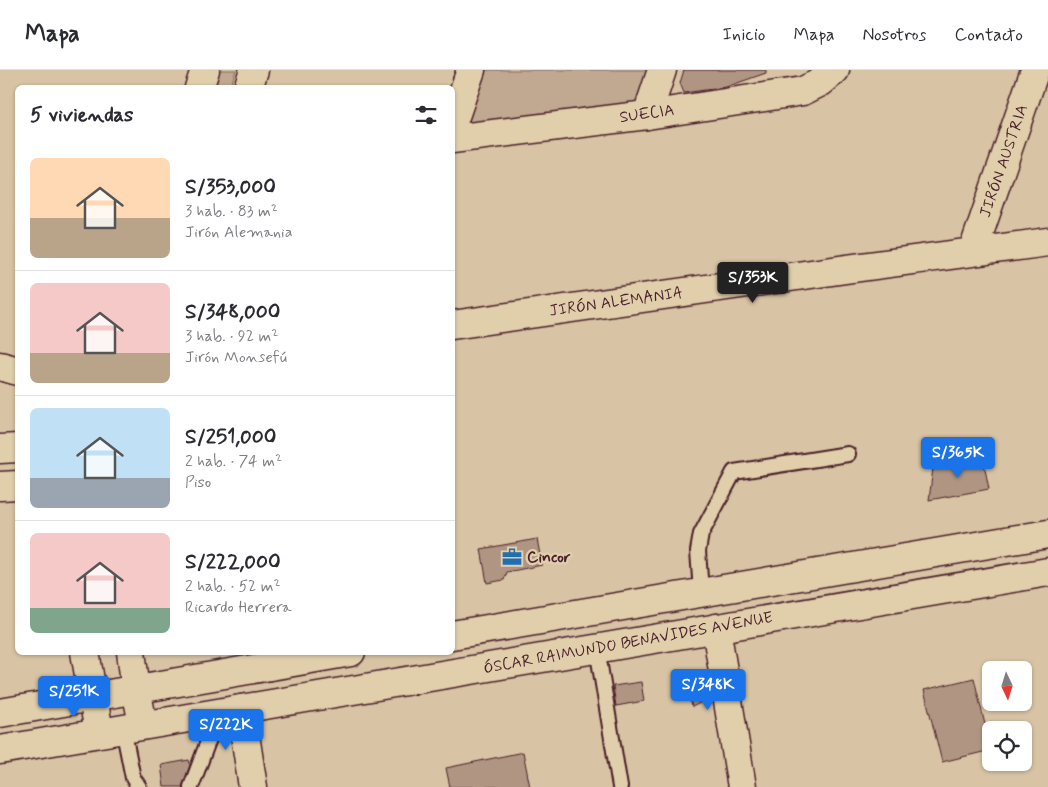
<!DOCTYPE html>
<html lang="es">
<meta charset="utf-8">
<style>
body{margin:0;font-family:Mynerve,sans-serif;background:#f7f7f7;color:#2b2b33;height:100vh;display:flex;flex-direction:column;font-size:19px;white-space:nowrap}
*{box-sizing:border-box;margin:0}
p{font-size:16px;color:#7c7c81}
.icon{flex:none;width:28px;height:28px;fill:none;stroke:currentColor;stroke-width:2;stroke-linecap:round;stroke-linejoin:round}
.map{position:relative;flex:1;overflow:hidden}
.details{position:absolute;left:15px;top:15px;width:440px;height:570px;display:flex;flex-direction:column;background:#fff;border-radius:8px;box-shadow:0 1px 4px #0004}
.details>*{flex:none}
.needle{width:32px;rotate:176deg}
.fabs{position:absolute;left:982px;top:591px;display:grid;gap:10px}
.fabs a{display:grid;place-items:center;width:50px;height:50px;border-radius:8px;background:#fff;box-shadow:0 1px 4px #0004;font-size:25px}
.price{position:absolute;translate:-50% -42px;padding:0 11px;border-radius:5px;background:#1a73e8;color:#fff;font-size:16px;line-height:32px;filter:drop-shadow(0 1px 2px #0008)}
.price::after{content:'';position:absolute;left:50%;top:30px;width:15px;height:11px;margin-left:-8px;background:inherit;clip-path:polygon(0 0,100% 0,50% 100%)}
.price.active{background:#222;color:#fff}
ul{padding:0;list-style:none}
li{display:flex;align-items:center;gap:15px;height:125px;padding:0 15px}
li+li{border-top:1px solid #e1e1e2}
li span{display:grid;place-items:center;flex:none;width:140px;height:100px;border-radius:8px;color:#555}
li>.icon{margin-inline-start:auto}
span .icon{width:60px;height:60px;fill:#fffc;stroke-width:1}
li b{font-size:21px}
h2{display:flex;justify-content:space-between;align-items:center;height:60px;padding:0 15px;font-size:21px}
header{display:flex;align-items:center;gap:30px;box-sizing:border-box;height:70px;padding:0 25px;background:#fff;border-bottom:1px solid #e1e1e2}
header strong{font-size:24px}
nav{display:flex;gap:28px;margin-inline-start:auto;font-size:18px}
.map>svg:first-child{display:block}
.green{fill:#c0a990;stroke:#85645e}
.building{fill:#b09682;stroke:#4a1f2b}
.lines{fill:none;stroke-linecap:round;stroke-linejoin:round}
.lane-casing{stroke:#4a1f2b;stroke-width:18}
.street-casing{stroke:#4a1f2b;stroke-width:31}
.secondary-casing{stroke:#4a1f2b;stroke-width:31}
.primary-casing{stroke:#4a1f2b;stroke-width:31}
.lane{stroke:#e1cfac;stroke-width:14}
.street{stroke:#e1cfac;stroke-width:28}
.secondary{stroke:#e1cfac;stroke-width:28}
.primary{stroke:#e1cfac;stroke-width:28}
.labels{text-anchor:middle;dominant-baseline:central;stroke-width:4.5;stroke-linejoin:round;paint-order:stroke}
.street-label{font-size:16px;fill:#4a1f2b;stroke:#e1cfac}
.poi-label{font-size:16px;font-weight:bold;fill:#4a1f2b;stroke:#e1cfac;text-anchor:start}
</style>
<header>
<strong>Mapa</strong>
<nav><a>Inicio</a><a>Mapa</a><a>Nosotros</a><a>Contacto</a></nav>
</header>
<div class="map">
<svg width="1048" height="717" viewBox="0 0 1048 717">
<rect width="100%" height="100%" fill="#d8c4a4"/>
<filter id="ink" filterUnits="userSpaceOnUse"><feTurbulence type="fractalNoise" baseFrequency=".02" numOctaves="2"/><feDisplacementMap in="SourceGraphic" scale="10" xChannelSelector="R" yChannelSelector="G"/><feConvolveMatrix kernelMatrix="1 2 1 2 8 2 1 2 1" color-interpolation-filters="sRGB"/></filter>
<g filter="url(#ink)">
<!-- green -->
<g class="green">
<path d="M219 0H236L230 17 216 18 217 10Z"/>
<path d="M472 0H651L641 33 453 60Z"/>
</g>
<!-- building -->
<g class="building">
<path d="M684 0H766V3L726 17 684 23 680 13Z"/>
<path d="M983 389 989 419 929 430 933 398Z"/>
<path d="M537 469 542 495 507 502 504 510 487 513 481 479Z"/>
<path d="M704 603 710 628 692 637 685 607Z"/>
<path d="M974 608 991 680 942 692 924 620Z"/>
<path d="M641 612 644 631 616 636 613 616Z"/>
<path d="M523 682 530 717H450L446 698Z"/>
<path d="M189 690 190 695 182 717H164L161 695Z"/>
</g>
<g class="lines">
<defs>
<g id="lane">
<path d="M701 522 698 481 701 464 734 402 848 384"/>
<path d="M597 578 620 717"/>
<path d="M123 658 133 708 139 717"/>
<path d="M191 717 219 642"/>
</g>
<g id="street">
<path d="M647 45 662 0"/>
<path d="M452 55 471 0"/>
<path d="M452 69 647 45 803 21 821 12 835 0"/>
<path d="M973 181 1035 0"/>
<path d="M452 255 846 199 1048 172"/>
<path d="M0 296 18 301"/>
<path d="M716 558 742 717"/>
<path d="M241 639 253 717"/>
</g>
<g id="secondary">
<path d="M199 18 205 0"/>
<path d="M248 18 254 0"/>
<path d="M0 379 18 378"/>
<path d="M0 416 18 415"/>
<path d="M85 582 99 662"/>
<path d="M131 582 136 619 143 654"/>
</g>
<g id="primary">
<path d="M452 565 1048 464"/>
<path d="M0 643 351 582"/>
<path d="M0 680 1048 502"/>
</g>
</defs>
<!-- lane casing -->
<use href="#lane" class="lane-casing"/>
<!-- street casing -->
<use href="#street" class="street-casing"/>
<!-- secondary casing -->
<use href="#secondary" class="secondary-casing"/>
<!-- primary casing -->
<use href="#primary" class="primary-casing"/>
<!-- lane -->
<use href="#lane" class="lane"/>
<!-- street -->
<use href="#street" class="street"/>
<!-- secondary -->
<use href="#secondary" class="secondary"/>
<!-- primary -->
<use href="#primary" class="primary"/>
</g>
</g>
<!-- icons -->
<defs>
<symbol id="office-bare" viewBox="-9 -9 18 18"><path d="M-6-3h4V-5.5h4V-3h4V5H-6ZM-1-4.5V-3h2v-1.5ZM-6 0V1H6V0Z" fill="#1f6fb2" stroke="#e1cfac" stroke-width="2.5" paint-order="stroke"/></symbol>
</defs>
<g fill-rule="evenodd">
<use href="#office-bare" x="498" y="473" width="28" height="28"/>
</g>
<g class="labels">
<!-- street labels -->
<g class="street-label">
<text transform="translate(647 44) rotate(-8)">SUECIA</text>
<text transform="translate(1004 91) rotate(-71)">JIRÓN AUSTRIA</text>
<text transform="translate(616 232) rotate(-8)">JIRÓN ALEMANIA</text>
<text transform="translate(628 573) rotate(-10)">ÓSCAR RAIMUNDO BENAVIDES AVENUE</text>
</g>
<!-- poi labels -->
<g class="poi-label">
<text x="527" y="487">Cincor</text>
</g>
</g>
</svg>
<div class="fabs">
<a><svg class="needle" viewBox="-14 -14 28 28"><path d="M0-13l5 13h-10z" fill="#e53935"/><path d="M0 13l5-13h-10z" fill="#7c7c81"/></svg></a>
<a><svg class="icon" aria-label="locate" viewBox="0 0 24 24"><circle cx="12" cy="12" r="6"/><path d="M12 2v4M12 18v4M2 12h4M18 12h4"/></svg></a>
</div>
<b class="price active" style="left:753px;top:234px">S/353K</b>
<b class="price" style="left:958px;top:409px">S/365K</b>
<b class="price" style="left:708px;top:641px">S/348K</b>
<b class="price" style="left:74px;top:648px">S/251K</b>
<b class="price" style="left:226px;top:681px">S/222K</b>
<section class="details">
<h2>5 viviendas<svg class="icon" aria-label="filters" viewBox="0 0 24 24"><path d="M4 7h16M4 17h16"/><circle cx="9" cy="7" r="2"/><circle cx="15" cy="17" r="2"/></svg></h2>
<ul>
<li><span style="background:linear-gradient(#ffd9b3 60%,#b9a48a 0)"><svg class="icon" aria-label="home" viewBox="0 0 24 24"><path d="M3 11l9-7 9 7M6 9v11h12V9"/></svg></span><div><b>S/353,000</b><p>3 hab. · 83 m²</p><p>Jirón Alemania</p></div></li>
<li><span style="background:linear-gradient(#f6c9c9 70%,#b9a48a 0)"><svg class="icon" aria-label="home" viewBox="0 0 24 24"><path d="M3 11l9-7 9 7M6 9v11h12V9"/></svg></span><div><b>S/348,000</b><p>3 hab. · 92 m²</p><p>Jirón Monsefú</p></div></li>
<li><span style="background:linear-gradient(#bfe0f5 70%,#9aa5b1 0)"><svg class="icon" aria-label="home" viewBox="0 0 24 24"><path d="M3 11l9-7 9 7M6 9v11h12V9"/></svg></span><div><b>S/251,000</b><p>2 hab. · 74 m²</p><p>Piso</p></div></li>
<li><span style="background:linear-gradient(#f6c9c9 75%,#7fa58c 0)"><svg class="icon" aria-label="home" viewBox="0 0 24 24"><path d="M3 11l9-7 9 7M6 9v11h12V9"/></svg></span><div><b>S/222,000</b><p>2 hab. · 52 m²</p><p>Ricardo Herrera</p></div></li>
</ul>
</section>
</div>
